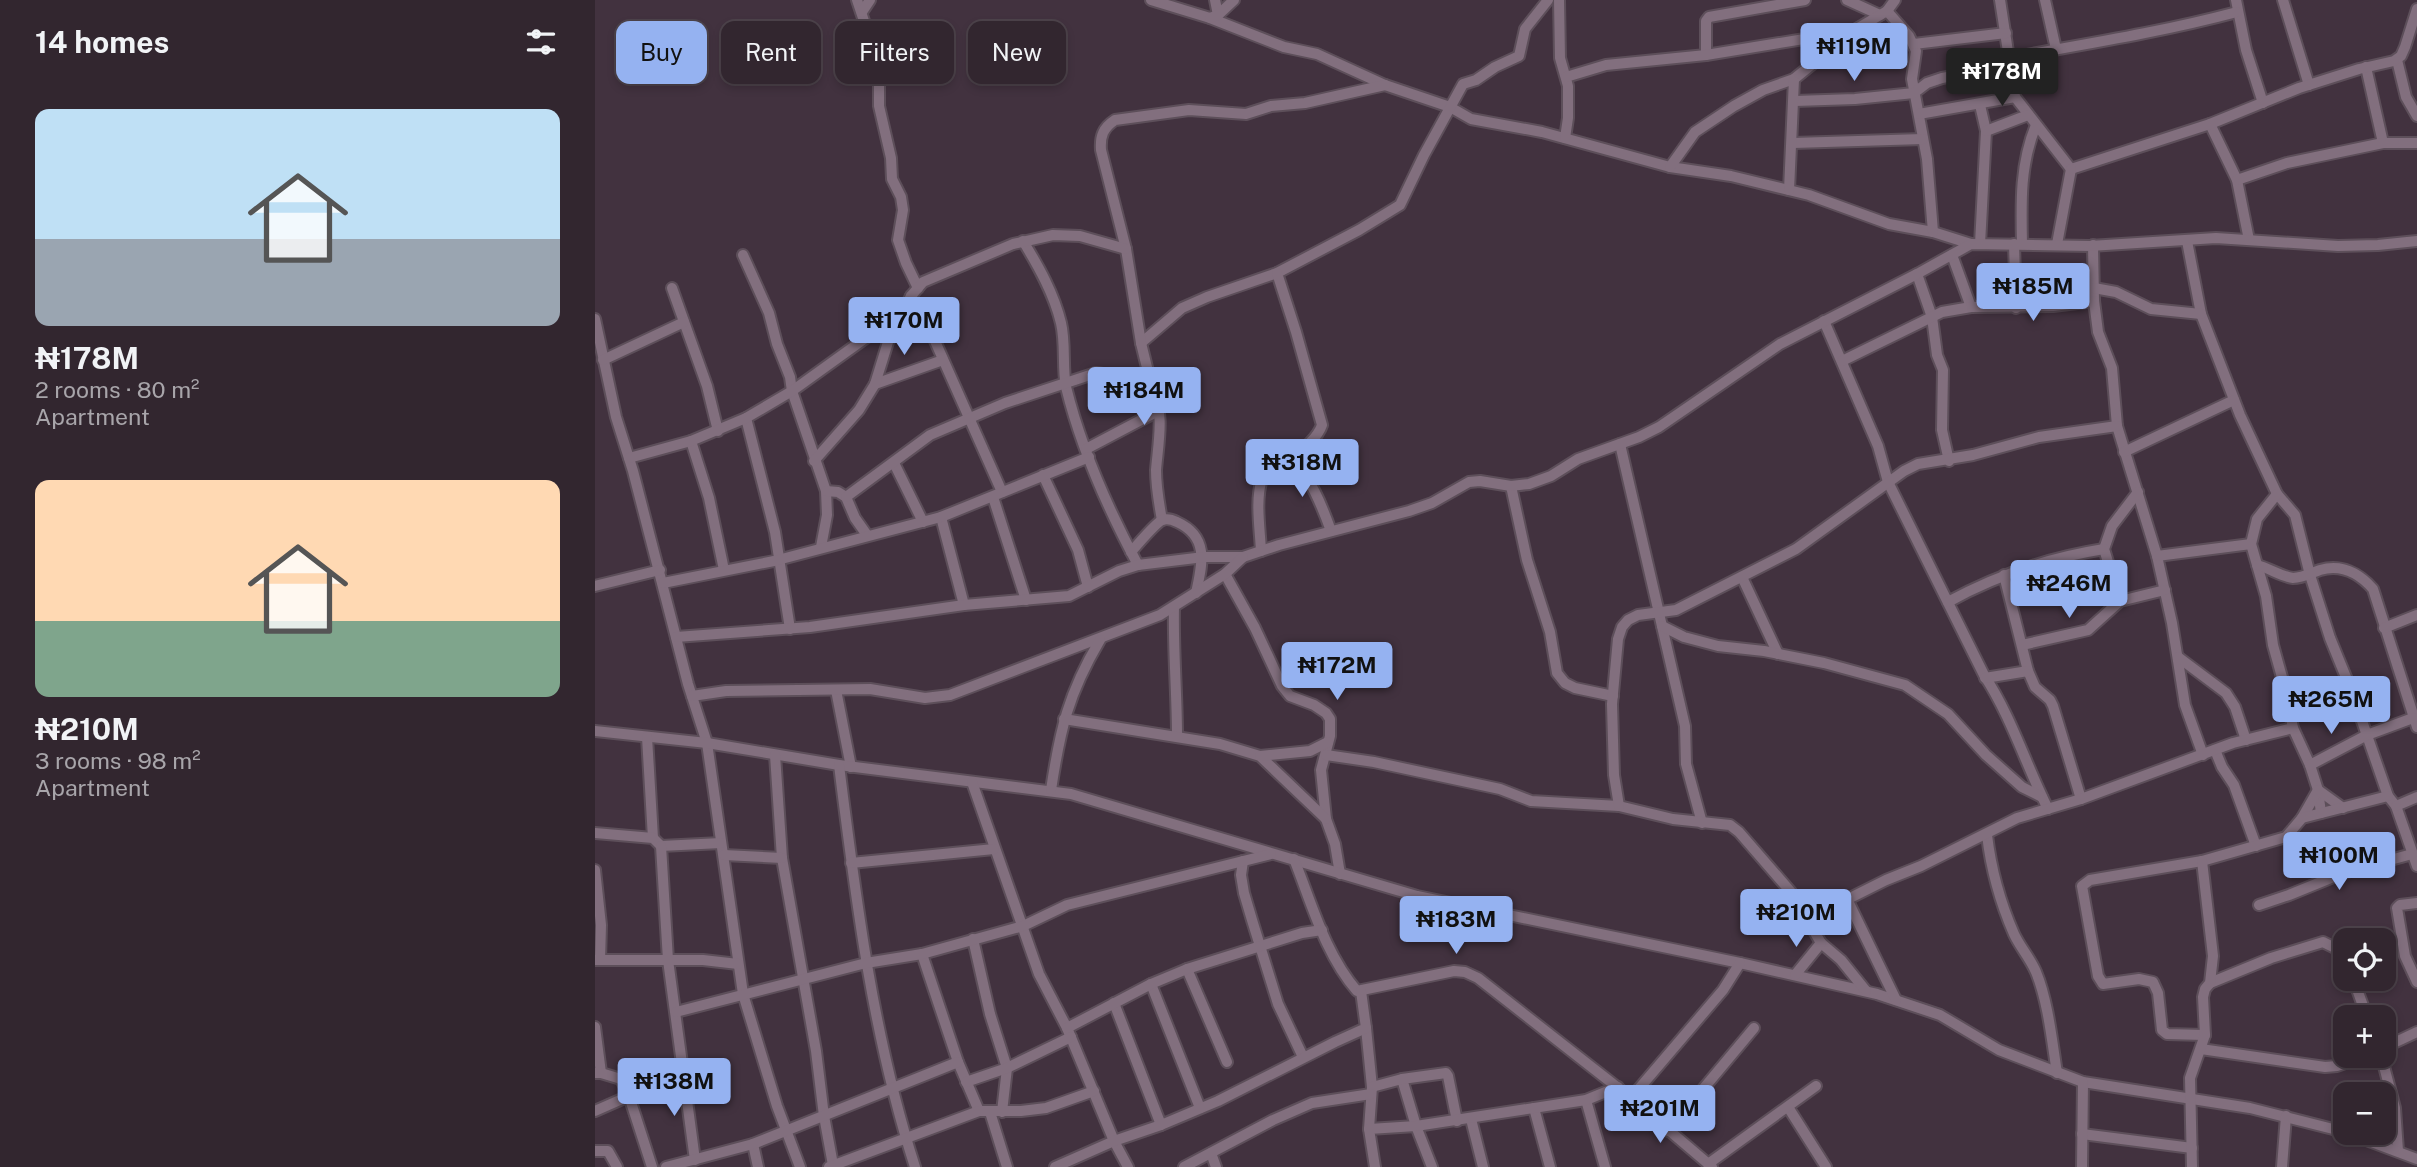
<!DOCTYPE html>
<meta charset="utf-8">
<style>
body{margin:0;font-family:"Public Sans",sans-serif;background:#3a2e37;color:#f1f3f6;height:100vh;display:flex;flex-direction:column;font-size:26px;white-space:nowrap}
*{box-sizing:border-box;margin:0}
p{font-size:23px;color:#a8a5aa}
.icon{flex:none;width:38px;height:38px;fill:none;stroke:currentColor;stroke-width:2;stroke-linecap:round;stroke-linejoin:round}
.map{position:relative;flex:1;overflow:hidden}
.panel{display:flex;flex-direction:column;background:#32262f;width:595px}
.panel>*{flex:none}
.guide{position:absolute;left:21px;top:21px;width:665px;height:63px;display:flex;gap:14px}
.tools{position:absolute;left:1738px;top:928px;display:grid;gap:14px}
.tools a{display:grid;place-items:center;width:63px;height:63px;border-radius:14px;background:#32262f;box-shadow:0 4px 10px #0003,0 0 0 2px #4d434b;font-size:35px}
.price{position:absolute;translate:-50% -60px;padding:0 16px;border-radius:7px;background:#95b2f1;color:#111;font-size:23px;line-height:46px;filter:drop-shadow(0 2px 4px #0008)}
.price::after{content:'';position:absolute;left:50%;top:42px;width:21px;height:16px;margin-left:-10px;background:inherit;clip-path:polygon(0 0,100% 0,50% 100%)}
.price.selected{background:#222;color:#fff}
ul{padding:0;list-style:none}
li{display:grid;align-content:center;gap:14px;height:371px;padding:0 35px}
li span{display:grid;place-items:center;height:217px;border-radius:14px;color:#555}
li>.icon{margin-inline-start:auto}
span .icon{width:126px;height:126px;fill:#fffc;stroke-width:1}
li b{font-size:30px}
h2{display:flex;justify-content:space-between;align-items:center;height:84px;padding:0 35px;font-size:30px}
.tag{padding:0 24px;border-radius:14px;background:#32262f;box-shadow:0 4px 10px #0003,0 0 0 2px #4d434b;font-size:24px;line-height:63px}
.tag.selected{background:#95b2f1;color:#111}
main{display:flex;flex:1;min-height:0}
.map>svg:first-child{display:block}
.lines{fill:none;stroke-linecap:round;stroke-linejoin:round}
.street-casing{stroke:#5d4f5a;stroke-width:14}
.street{stroke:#826f7e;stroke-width:10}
</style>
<main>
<section class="panel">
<h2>14 homes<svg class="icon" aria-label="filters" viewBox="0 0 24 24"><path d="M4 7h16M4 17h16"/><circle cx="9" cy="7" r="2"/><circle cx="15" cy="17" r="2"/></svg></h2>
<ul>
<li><span style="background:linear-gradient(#bfe0f5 60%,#9aa5b1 0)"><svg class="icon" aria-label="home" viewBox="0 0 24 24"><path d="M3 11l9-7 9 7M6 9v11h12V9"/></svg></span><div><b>₦178M</b><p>2 rooms · 80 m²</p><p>Apartment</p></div></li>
<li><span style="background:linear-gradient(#ffd9b3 65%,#7fa58c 0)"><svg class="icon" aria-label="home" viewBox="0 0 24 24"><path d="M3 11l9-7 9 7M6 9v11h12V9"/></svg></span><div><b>₦210M</b><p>3 rooms · 98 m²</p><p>Apartment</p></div></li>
</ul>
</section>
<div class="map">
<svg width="1822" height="1167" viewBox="0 0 1822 1167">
<rect width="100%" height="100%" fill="#42323f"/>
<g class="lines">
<defs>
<g id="street">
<path d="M262 0 280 54 284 76V106L296 158 297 179 306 197 308 210 303 240 311 263 323 288"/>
<path d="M556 0 615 18 689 47 722 54 790 85 855 107 876 119 947 132 1075 167 1136 176 1214 195 1294 224 1338 232 1376 244"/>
<path d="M620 0 623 15"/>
<path d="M964 0 965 58 973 86V118L970 138"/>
<path d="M1252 0 1285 15"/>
<path d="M1405 0 1420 97 1476 169"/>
<path d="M1450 0 1461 49"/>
<path d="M1641 0 1651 50 1668 103"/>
<path d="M1688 0 1714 85"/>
<path d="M1292 11 1314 36 1321 51 1317 79 1332 159 1338 232"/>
<path d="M267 12 275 0"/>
<path d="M615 18 623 15 639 0"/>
<path d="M1319 44 1411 33"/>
<path d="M1111 55V21L1114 17 1210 0"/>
<path d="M1414 58C1491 44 1567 32 1642 12"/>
<path d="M1802 60 1811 97 1822 116"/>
<path d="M1771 67 1788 143"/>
<path d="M971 77 1011 65 1111 55 1258 31"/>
<path d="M1200 101 1260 99 1319 93 1332 83 1347 78 1415 66"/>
<path d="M1385 105 1391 131 1385 244"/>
<path d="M1324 114 1420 97"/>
<path d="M1615 124 1642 180 1654 240"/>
<path d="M1391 131 1433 115"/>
<path d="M1198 143 1328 139"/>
<path d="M1075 167 1100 132 1139 106 1168 90 1199 79 1258 31 1292 11 1300 0"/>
<path d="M1476 169 1615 124 1704 88 1764 69 1799 61 1806 56 1810 47 1822 9"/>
<path d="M1642 180 1692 163 1788 143H1822"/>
<path d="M1194 190 1199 79"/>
<path d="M428 241C444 267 459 294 466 323 471 344 467 367 471 387 486 448 513 509 543 565"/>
<path d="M1592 241 1606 314 1645 415 1682 494 1700 515 1715 575 1735 638 1757 692 1793 796 1801 806 1822 866"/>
<path d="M1419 244 1421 308"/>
<path d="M1427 244C1426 202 1425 164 1441 125"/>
<path d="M1462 244 1476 169"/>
<path d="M1498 245 1499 301 1503 332 1517 368 1522 426 1562 556 1577 623 1590 705 1608 755"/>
<path d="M148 255 174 313 182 344 195 377 197 391 231 491 232 515 226 547"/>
<path d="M1357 255 1376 307"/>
<path d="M1322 274 1337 317 1342 355 1348 370 1347 430 1354 461"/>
<path d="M77 288 112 386 123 431"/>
<path d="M1499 288 1521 292 1556 309 1606 314"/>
<path d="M316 296 332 323 407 492"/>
<path d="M0 319 21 417 38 471 93 684 112 743 148 994 182 1106 205 1167"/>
<path d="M1229 321 1283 446 1293 482 1389 675C1416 716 1431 765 1453 809"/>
<path d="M546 343 587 308 612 297 682 273 764 230 805 205 829 155 868 84 881 80 900 67 924 56 930 29 953 0"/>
<path d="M8 360 89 322"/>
<path d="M1247 361 1347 312 1376 307 1458 306 1499 301"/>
<path d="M280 384 348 360"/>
<path d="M557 388 546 343 531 249 506 150C505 136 508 128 520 120L594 110 651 114 676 106 710 103 790 85"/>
<path d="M151 418 180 532 195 629"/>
<path d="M96 441 114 498 129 570"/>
<path d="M1025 444 1090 726 1091 764 1107 823"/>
<path d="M491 449 563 411"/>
<path d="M1529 452 1639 400"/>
<path d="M697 456C716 480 726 503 736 531"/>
<path d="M34 458 96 441 151 418 197 391 279 332 305 318"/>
<path d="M219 461 264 410 280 384 293 342 316 296 328 282 418 244 458 235 485 236 531 249"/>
<path d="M299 463 328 522"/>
<path d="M448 475 483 550 493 587"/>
<path d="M916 486 932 560 955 632 962 673 970 683 980 688 1018 696"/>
<path d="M231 491 243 492 251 497 260 518 272 535"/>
<path d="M1682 494 1662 519 1656 544 1671 596 1678 645 1690 688 1698 728 1715 765 1723 790 1726 813"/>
<path d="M251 497 335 435 410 403 501 373 515 375 537 388H557C570 413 563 444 561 470 561 487 564 504 567 520"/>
<path d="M398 497 431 600"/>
<path d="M346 517 369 605"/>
<path d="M666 551C665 529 660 500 667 479 673 461 683 463 697 456 708 451 723 437 727 425L701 332 682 273"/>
<path d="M536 552C542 545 560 524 567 520 572 518 578 520 582 522 615 537 607 565 601 593"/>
<path d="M1562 556 1656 544"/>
<path d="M1662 565C1674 568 1687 577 1698 578 1708 578 1716 573 1725 570 1746 564 1764 573 1778 589L1822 727"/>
<path d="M630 574 660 628 687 686 695 696 719 705 731 713 735 719V736L726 770 731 819 740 844 745 874"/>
<path d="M1409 575 1433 671 1440 687 1455 700 1458 706 1486 799"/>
<path d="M1147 577 1183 654"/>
<path d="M68 583 179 561 346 517 494 457"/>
<path d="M0 586 65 570"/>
<path d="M1525 601 1509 549 1517 526 1543 492"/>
<path d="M1353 602C1402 575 1453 558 1509 549"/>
<path d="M579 607C578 651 582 693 582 736"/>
<path d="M1067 626 1089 637 1123 646 1169 651 1229 663 1310 685 1353 714 1391 755 1427 787 1447 797"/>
<path d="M1789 628 1822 615"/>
<path d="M81 637 215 627 369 605 474 596 524 571 543 565 609 557H648L684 545 814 511 837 503 874 482 885 481 916 486 934 484 956 476 983 459 1044 437 1064 427 1185 344 1322 274 1376 244 1495 246 1621 238 1743 246 1783 245 1822 241"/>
<path d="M1427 645 1493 630 1525 601 1570 590"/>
<path d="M1583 657 1631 693 1640 707 1651 740"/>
<path d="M1390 678 1433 671"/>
<path d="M241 690 256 767"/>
<path d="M97 696 131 691 275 689 330 698 355 695 565 615 630 574 648 557"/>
<path d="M469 719 625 744 665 756 731 819"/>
<path d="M0 731 112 743 244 765 476 794 822 896 1145 963 1282 994 1345 1015 1404 1050 1488 1082 1655 1108 1750 1132"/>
<path d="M52 737 58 838"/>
<path d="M1620 750 1627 767 1639 785 1661 846"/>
<path d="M180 755 187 858 221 1051 229 1116 238 1165"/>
<path d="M731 755 779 762 905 789 936 801 1024 806 1078 819 1135 825 1144 832 1196 892 1226 943 1246 960 1271 991"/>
<path d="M665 756 715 751 733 742"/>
<path d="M244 765C261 901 278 1037 320 1167"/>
<path d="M1715 765 1772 735 1818 718"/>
<path d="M377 782 444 974 472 1028 519 1141 533 1167"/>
<path d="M456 790C465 730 473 694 505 640"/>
<path d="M1024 806 1019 775 1017 704 1023 639 1027 627 1033 620 1043 615 1081 610 1201 549 1309 471 1323 464 1378 455 1444 437 1522 426"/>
<path d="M1801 806 1822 797"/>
<path d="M1707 818 1723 790 1748 808"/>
<path d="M0 833 58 838 66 846 126 843"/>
<path d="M1392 835C1396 869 1405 902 1419 934 1425 947 1435 958 1441 972 1453 1001 1457 1041 1462 1073"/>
<path d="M66 846 73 960 100 1160"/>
<path d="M129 855 187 858"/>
<path d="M699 859C717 904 730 954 762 991L859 971 870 972 883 978 1036 1098 1117 1167"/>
<path d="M648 861 646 875 649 893 657 920 683 1004 708 1057"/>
<path d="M256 863 399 849"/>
<path d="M0 870 6 925 5 960"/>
<path d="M1252 899 1301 1000"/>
<path d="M1822 903 1805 905 1802 908 1810 956 1822 982"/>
<path d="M1664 905 1694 895 1748 873 1817 854"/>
<path d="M1213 919 1291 880 1326 866 1422 818 1486 799 1638 743 1698 728"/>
<path d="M378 939 395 1014 412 1068 407 1112"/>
<path d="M327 954 363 1062 384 1111"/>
<path d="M0 960H108L143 964"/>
<path d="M592 969 632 1062"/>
<path d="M1200 975 1226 943"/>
<path d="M1758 978 1772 1017"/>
<path d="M1615 983 1676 958 1728 942 1742 949 1750 964"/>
<path d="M556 984 605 1108"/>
<path d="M519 1003 566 1125"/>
<path d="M81 1012 271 963 327 954 428 926 472 905 676 854"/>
<path d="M0 1027 6 1073"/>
<path d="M472 1028 556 984 592 969 707 933 727 930"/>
<path d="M771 1028 777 1087 774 1129"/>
<path d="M1610 1035 1572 1034 1567 1030 1563 993 1558 982 1544 979 1508 984 1503 976 1487 886 1495 880 1607 861 1691 837 1707 818 1793 796"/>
<path d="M1788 1048 1822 1032"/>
<path d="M1606 1049 1730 1067 1742 1066 1773 1055"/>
<path d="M1786 1055 1800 1108 1803 1151"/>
<path d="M0 1073H6L26 1079 34 1096 57 1167"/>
<path d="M807 1079 821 1126 837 1167"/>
<path d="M371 1082 412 1068 476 1037"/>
<path d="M777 1087 807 1079 851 1073 853 1076 862 1121"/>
<path d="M1036 1098 1128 990 1145 963"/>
<path d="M991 1100 1010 1167"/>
<path d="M1193 1107 1231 1167"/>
<path d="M939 1108 955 1167"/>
<path d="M0 1111 34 1096"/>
<path d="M395 1112 412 1167"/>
<path d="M876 1119 888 1167"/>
<path d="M1073 1131 1159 1028"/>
<path d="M1750 1132 1822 1159"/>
<path d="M1487 1134 1597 1148"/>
<path d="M158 1144 163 1167"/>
<path d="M0 1151H13L22 1167"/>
<path d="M616 1153 621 1167"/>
<path d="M1113 1164 1221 1086"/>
<path d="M71 1167 158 1144 363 1062"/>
<path d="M234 1167 384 1111H426L451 1108 499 1091"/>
<path d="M460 1167 519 1141 566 1125 623 1101 740 1042 771 1028 766 991"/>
<path d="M589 1167 678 1120 717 1103 776 1094"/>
<path d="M780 1167 774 1129 821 1126 991 1100 1023 1087"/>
<path d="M1487 1167 1488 1082"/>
<path d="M1597 1167 1595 1078 1610 1035 1608 997 1610 989 1615 983 1618 956 1607 861"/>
<path d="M1687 1167 1691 1116"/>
</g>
</defs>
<!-- street casing -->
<use href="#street" class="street-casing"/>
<!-- street -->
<use href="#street" class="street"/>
</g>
</svg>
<div class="tools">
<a><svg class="icon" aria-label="locate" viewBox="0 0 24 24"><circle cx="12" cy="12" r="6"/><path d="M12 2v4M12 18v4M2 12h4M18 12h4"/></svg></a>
<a>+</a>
<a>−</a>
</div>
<b class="price" style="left:1259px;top:83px">₦119M</b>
<b class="price selected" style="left:1407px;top:108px">₦178M</b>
<b class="price" style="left:1438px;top:323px">₦185M</b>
<b class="price" style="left:309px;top:357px">₦170M</b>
<b class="price" style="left:549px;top:427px">₦184M</b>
<b class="price" style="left:707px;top:499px">₦318M</b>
<b class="price" style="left:1474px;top:620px">₦246M</b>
<b class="price" style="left:742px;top:702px">₦172M</b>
<b class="price" style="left:1736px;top:736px">₦265M</b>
<b class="price" style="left:1744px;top:892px">₦100M</b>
<b class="price" style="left:1201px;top:949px">₦210M</b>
<b class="price" style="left:861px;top:956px">₦183M</b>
<b class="price" style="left:79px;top:1118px">₦138M</b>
<b class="price" style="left:1065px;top:1145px">₦201M</b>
<div class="guide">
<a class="tag selected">Buy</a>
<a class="tag">Rent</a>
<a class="tag">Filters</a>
<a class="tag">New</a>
</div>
</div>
</main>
